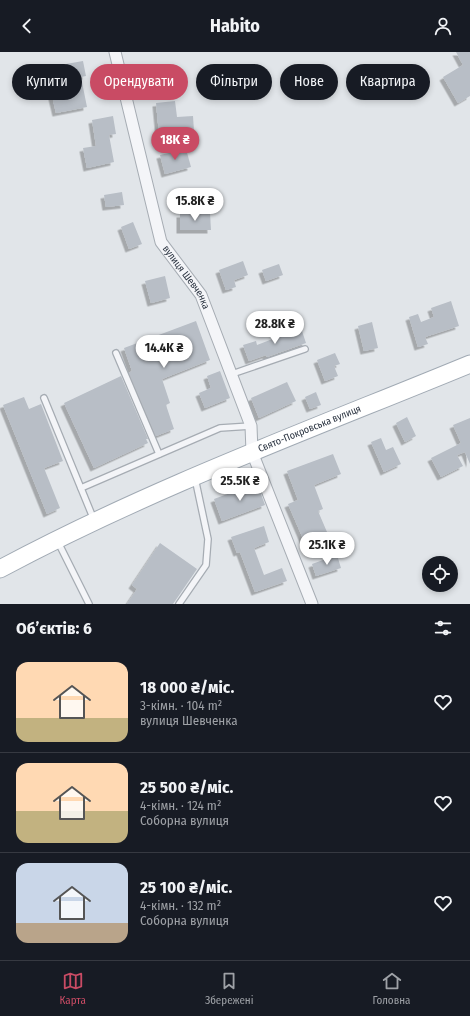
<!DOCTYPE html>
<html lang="uk">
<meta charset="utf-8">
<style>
body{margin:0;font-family:"Fira Sans Condensed",sans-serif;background:#242831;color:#f1f3f6;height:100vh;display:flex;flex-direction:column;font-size:15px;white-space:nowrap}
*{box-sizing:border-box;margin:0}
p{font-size:13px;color:#9ea1a6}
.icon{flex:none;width:22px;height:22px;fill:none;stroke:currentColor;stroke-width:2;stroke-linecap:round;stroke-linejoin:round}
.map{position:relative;height:552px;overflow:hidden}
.sheet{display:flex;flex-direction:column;background:#171b24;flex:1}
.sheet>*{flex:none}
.guide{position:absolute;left:12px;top:12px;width:446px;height:36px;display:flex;gap:8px}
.buttons{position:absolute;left:422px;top:504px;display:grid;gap:8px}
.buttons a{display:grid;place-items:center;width:36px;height:36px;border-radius:50%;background:#171b24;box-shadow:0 2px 6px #0003;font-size:20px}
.price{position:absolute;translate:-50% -34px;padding:0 9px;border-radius:14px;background:#fff;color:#222;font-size:13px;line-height:26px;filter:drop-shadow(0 1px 2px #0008)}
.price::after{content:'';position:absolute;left:50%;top:24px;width:12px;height:9px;margin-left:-6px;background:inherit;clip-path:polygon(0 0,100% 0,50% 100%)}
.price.current{background:#c94b64;color:#fff}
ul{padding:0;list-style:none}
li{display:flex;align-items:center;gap:12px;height:100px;padding:0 16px}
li+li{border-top:1px solid #363941}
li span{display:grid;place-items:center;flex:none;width:112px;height:80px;border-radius:12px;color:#555}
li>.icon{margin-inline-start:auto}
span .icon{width:48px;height:48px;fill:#fffc;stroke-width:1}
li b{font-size:17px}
h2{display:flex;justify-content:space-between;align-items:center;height:48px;padding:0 16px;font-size:17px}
.chip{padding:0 14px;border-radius:18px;background:#171b24;box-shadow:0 2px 6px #0003;font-size:14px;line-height:36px}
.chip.current{background:#c94b64;color:#fff}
header{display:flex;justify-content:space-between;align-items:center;height:52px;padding:0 16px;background:#171b24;font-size:18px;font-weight:700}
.tab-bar{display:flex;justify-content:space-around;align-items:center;height:56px;border-top:1px solid #363941;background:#171b24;font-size:11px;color:#9ea1a6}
.tab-bar a{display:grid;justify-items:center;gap:2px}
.tab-bar .current{color:#c94b64}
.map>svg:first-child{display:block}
.building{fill:#b8bec6;filter:url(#shadow)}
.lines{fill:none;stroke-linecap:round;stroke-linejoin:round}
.lane-casing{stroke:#a6acb3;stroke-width:8}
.street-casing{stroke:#a6acb3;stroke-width:13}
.primary-casing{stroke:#a1aab4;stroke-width:19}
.lane{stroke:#f4f5f8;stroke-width:5.5}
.street{stroke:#f4f5f8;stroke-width:11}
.primary{stroke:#fff;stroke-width:17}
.labels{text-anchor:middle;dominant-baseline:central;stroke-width:4;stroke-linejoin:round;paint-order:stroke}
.street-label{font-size:10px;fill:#2a3340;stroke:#f1f3f7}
</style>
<header><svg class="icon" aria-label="back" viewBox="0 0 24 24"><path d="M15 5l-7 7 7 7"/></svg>Habito<svg class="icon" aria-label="person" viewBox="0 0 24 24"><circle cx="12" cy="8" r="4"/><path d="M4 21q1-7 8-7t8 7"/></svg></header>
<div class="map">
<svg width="470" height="552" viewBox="0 0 470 552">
<defs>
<filter id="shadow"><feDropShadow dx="-3.5" dy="3.5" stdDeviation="0" flood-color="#0004"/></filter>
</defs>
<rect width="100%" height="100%" fill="#e1e5e9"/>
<!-- building -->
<g class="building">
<path d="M456 0H470V44L458 51 443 25 463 13Z"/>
<path d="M83 9 86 24 81 25 87 55 56 61 52 44 72 40 66 12Z"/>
<path d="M175 49 177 65 193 64 194 79 159 82 156 51Z"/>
<path d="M113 64 116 82 109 83 114 110 87 116 83 96 96 94 92 68Z"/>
<path d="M186 97 191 115 165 122 160 103Z"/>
<path d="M122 140 124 153 106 155 104 143Z"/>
<path d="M210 161 211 178H180V162Z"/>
<path d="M133 170 142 192 129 197 121 175Z"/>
<path d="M243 209 248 223 234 228 236 235 226 238 219 218Z"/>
<path d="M279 212 283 223 266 229 262 218Z"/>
<path d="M165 224 170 246 151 251 145 229Z"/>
<path d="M451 249 459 274 425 285 428 292 418 295 409 265 418 262 421 270 434 265 431 256Z"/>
<path d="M196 269 210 308 162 327 170 351 166 353 174 377 156 384 129 321 132 319 124 296Z"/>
<path d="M372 270 378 296 364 299 358 274Z"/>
<path d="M301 276 306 291 267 305 266 303 249 309 243 293 256 289 257 293Z"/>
<path d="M335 301 340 312 334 314 338 324 325 329 317 308Z"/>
<path d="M220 319 230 346 205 356 199 341 211 336 207 324Z"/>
<path d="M121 324 148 387H146L148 391 94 416 64 351Z"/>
<path d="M287 330 296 349 259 366 251 346Z"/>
<path d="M316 340 321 353 310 357 305 345Z"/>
<path d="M24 345 29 357 41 352 63 409 44 416 60 456 47 462 3 353Z"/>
<path d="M407 365 416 384 405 390 396 371Z"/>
<path d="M470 366V412L465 400 457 403 463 414 441 425 431 406 461 391 453 373Z"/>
<path d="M381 386 386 398 393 395 401 412 384 420 371 390Z"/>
<path d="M333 402 341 422 314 433 323 457 318 459 327 480 304 489 288 452 298 448 287 419Z"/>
<path d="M257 431 265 453 222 469 214 447Z"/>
<path d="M264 474 269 490 254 496 264 523 282 516 287 529 255 540 240 500 237 501 231 485Z"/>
<path d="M160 491 197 517 173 552H127L137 537 132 533Z"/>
<path d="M337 503 341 516 316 524 312 512Z"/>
</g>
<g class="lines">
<defs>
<g id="lane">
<path d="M116 301 159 402"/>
<path d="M232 322 305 297"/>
<path d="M44 346 94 468"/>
<path d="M81 436 220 376 251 374"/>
<path d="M58 490 89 552"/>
<path d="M179 552 206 513 208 487 195 426"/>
</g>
<g id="street">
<path id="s1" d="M115 0 161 190 201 243 251 374 252 400 312 552"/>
</g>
<g id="primary">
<path id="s2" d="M0 517C151 436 312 377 470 312"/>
</g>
</defs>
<!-- lane casing -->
<use href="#lane" class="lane-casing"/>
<!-- street casing -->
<use href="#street" class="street-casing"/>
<!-- primary casing -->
<use href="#primary" class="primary-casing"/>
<!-- lane -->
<use href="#lane" class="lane"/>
<!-- street -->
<use href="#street" class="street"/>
<!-- primary -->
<use href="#primary" class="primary"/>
</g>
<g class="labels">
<!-- street labels -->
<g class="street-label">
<text stroke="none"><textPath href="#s1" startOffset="239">вулиця Шевченка</textPath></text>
<text stroke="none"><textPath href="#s2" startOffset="340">Свято-Покровська вулиця</textPath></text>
</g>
</g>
</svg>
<div class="buttons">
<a><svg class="icon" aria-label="locate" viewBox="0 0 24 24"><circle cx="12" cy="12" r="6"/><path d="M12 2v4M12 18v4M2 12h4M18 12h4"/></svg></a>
</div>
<b class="price current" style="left:175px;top:109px">18K ₴</b>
<b class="price" style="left:195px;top:170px">15.8K ₴</b>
<b class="price" style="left:275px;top:293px">28.8K ₴</b>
<b class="price" style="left:164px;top:317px">14.4K ₴</b>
<b class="price" style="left:240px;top:450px">25.5K ₴</b>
<b class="price" style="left:327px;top:514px">25.1K ₴</b>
<div class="guide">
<a class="chip">Купити</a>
<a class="chip current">Орендувати</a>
<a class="chip">Фільтри</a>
<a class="chip">Нове</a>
<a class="chip">Квартира</a>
</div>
</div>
<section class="sheet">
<h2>Об’єктів: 6<svg class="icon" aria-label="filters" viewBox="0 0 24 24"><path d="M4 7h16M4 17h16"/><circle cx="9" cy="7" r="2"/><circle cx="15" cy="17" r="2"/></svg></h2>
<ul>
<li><span style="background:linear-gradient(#ffd9b3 70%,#c2b280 0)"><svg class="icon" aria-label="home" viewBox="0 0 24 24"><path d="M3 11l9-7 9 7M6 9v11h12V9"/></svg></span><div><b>18 000 ₴/міс.</b><p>3-кімн. · 104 m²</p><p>вулиця Шевченка</p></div><svg class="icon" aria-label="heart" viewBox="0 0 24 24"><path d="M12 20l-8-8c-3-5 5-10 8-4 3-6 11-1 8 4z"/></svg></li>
<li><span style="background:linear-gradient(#ffd9b3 60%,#c2b280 0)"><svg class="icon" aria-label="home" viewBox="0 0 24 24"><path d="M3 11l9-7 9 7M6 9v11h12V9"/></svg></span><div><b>25 500 ₴/міс.</b><p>4-кімн. · 124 m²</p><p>Соборна вулиця</p></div><svg class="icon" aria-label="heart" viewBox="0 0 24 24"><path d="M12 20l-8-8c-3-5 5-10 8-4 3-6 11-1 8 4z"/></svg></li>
<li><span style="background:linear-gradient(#c9d6e8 75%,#b9a48a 0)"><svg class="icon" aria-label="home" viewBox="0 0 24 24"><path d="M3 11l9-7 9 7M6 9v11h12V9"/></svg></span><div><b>25 100 ₴/міс.</b><p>4-кімн. · 132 m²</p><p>Соборна вулиця</p></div><svg class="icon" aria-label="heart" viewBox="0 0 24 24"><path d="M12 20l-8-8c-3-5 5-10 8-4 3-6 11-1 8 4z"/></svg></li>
</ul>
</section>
<nav class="tab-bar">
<a class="current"><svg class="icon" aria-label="map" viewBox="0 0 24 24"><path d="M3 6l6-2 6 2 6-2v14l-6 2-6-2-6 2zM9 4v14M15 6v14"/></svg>Карта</a>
<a><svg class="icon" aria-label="saved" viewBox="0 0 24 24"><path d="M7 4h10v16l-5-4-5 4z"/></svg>Збережені</a>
<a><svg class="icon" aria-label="home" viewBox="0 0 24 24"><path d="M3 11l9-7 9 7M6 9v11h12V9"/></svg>Головна</a>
</nav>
